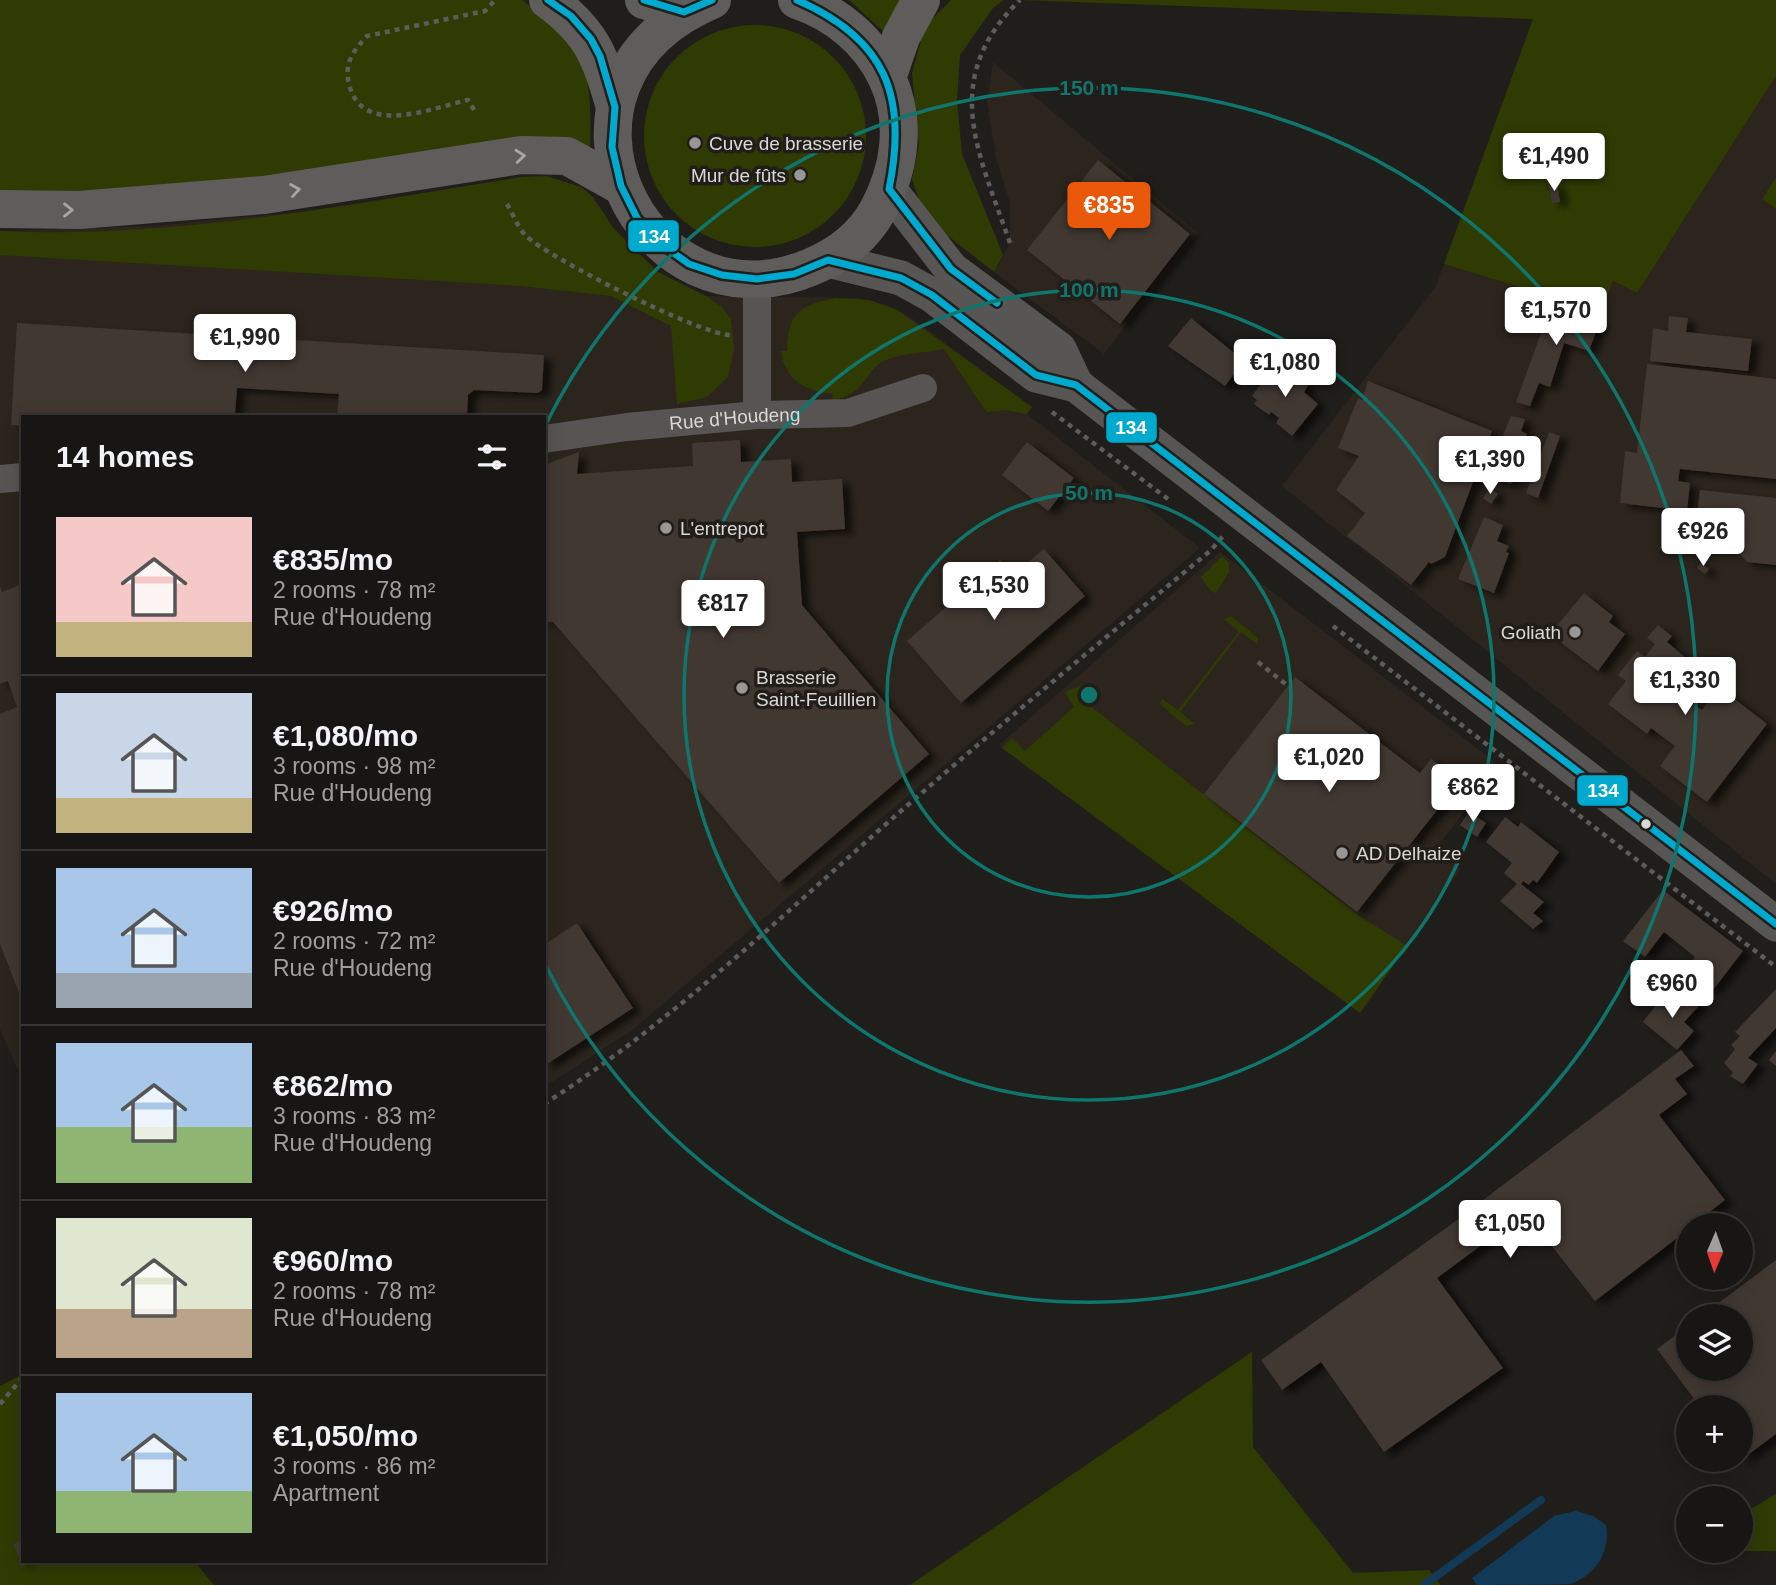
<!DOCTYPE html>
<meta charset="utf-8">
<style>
body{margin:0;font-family:Arial,sans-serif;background:#252322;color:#f1f3f6;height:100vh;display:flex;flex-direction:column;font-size:26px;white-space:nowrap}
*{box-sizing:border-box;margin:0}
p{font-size:23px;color:#9f9fa0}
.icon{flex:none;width:38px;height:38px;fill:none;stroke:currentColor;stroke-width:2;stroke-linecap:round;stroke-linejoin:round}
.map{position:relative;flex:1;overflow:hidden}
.sheet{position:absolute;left:21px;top:415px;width:525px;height:1148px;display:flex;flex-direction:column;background:#181614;border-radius:0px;box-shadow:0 4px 18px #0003,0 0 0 2px #363534}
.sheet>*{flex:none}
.needle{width:46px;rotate:182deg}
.fabs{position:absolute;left:1676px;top:1213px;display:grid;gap:14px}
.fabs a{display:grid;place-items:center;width:77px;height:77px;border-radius:50%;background:#181614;box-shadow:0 4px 18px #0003,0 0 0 2px #363534;font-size:35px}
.price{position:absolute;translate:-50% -60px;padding:0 16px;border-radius:7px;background:#fff;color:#222;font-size:23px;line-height:46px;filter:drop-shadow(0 2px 4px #0008)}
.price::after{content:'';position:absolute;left:50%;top:42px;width:21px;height:16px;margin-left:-10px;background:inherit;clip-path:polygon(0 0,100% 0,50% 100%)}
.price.selected{background:#ea580c;color:#fff}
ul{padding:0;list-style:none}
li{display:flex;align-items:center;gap:21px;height:175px;padding:0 35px}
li+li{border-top:2px solid #363534}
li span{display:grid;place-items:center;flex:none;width:196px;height:140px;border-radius:0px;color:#555}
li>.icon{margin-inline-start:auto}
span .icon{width:84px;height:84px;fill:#fffc;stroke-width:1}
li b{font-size:30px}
h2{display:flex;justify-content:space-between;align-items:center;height:84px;padding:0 35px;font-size:30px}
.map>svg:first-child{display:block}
.built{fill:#2b251d}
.green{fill:#303b04}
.water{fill:#123a56}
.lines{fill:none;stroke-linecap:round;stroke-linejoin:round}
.stream{stroke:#123a56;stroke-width:8}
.building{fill:#423730;filter:url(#shadow)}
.path{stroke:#5d5c5c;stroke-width:4.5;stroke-dasharray:5 5;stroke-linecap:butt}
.minor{stroke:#575554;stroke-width:28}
.major{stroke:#575654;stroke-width:35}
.highway{stroke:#5f5d5b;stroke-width:38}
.bus-1-casing{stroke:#211e1a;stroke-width:12}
.bus-1{stroke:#00a9ce;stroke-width:7}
.oneway{stroke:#a9a7a5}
.ring{fill:none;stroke:#0f766e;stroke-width:3.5}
.poi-dot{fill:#999795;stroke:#211e1a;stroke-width:2.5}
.bus-dot{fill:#dad8d6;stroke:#211e1a;stroke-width:2.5}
.labels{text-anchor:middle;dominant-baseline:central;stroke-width:7;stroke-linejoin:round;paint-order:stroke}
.poi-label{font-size:19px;fill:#dad8d6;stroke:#211e1a;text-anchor:start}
.street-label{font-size:19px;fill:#dad8d6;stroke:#211e1a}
.centre{fill:#0f766e;stroke:#211e1a;stroke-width:3.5}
.ring-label{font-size:21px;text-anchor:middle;font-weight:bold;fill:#0f766e;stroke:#211e1a;stroke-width:7;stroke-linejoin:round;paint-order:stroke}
.line-badge{stroke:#211e1a;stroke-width:2.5}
.badge-label{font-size:19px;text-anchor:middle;font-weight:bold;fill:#fff}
</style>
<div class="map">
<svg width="1776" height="1585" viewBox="0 0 1776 1585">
<defs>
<filter id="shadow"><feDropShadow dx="8" dy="4.5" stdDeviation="3.5" flood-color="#0009"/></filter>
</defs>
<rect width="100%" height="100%" fill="#201e1b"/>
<!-- built -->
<g class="built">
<path d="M993 62 1198 233 1104 354 994 272 1010 243V203L996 158 987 101Z"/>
<path d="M1776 76V177L1762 199 1776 209V884L1282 486 1436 286 1444 264 1599 312 1613 281 1637 293Z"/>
<path d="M546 176 581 187 593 197 614 229 658 272 682 287 706 296 857 298 884 304 906 314 1032 407 1027 414 1200 548 631 1031 544 1087V416H23V1081L0 1029V231L152 226 308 211 522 177Z"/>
<path d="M1220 552 1500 766 1440 843 1460 869 1360 1013 999 745Z"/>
</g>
<!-- green -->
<g class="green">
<path d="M0 0H522C587 50 592 66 590 148L220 183 56 194 0 191Z"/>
<path d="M849 0H901L884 32Z"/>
<path d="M951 0H1004L993 8 960 55 957 100 962 154 1003 255 994 272 939 229 920 202 912 179 919 145 912 73 925 26Z"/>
<path d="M1020 0H1776V76L1637 293 1613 281 1600 312 1444 264 1533 19Z"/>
<circle cx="755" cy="136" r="111"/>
<path d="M546 176 581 187 593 197 614 229 658 272 706 296 722 307 731 319 734 348 728 377 707 397 677 404 671 326 611 296 521 286 0 255V231C173 239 352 204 522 177Z"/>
<path d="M1776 177V209L1762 199Z"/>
<path d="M836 298 869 300 897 310 1032 407 1027 414 1006 410 986 412 944 349C925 353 900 353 884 361 865 369 867 395 832 400L833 394C806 391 785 381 781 351H787C788 312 800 305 836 298Z"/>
<path d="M1222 556 1229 563V572L1216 593 1211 591 1201 577Z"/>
<path d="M1231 616 1258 638 1257 644 1241 632 1180 712 1195 724 1186 726 1160 704 1162 699 1178 710 1239 631 1224 619Z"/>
<path d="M1084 684 1089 685 1080 698 1358 915 1407 946 1360 1013 1002 748 1012 738 1025 751 1074 707 1065 692Z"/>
<path d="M1252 1352 1253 1447 1353 1573 1429 1570 1441 1585H910Z"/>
<path d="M23 1374V1561H194L214 1585H0V1386Z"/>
<path d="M1776 1494V1551H1721L1741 1550V1515Z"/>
</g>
<!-- water -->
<path class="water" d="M1576 1511 1593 1516 1606 1525C1611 1551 1596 1575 1570 1584 1554 1585 1497 1585 1477 1585L1472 1578 1554 1516Z"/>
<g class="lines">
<!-- stream -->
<path class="stream" d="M1424 1585 1541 1500"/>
</g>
<!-- building -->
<g class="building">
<path d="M1098 160 1190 234 1120 324 1027 250Z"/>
<path d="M1557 184 1560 202 1552 203 1549 185Z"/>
<path d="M1552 303 1600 320 1589 351 1564 343 1550 387 1539 383 1530 406 1516 402Z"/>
<path d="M1669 316 1688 318 1686 332 1752 339 1748 371 1650 361 1653 328 1668 331Z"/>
<path d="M1191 318 1233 352 1246 358 1225 386 1168 346Z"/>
<path d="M17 323 544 355 542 390 538 393 474 390 468 395 467 416H337L339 394 237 388 235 416H23V426L11 425Z"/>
<path d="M1277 362 1308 386 1304 392 1318 404 1292 436 1276 423 1279 418 1271 412 1269 415 1254 404 1257 400 1252 396Z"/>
<path d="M1647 364 1776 379V479L1680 469 1678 481 1690 483 1687 511 1620 503 1625 451 1637 453Z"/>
<path d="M1368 381 1492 431 1445 557 1431 564 1429 562 1411 585 1347 536 1365 513 1336 490 1359 456 1338 448 1358 398 1362 400Z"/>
<path d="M1511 416 1525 419 1521 431 1527 434 1511 484 1487 474Z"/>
<path d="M1549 432 1560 436 1538 498 1526 493Z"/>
<path d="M740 440 741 462 791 459 792 482 842 479 845 529 797 532 802 605 929 754 779 883 553 622H544V465L579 452 577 474 693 466 692 443Z"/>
<path d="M1027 442 1074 478 1048 511 1002 475Z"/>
<path d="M1490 488 1498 494 1491 504 1483 498Z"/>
<path d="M1700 490 1776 498V565L1747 562 1739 553 1742 522 1697 518Z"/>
<path d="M1484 517 1503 525 1497 541 1509 546 1506 552 1509 553 1494 593 1458 579Z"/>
<path d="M1044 549 1085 596 961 703 907 641 1000 560 1013 575Z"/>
<path d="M1701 563 1709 569 1705 574 1697 568Z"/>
<path d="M23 584V1003L0 944V714L17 707 8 681 0 684V587L2 592Z"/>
<path d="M1584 593 1613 616 1609 622 1625 634 1598 671 1550 634Z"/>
<path d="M1658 625 1672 636 1667 642 1697 667 1678 693 1702 710 1719 687 1767 724 1707 802 1660 766 1675 746 1651 728 1647 734 1608 704 1626 681 1618 675 1637 651 1645 657 1655 644 1647 638Z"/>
<path d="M1295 677 1420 773 1431 759 1460 781 1357 912 1204 794Z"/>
<path d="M1469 812 1486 823 1477 837 1460 825Z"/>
<path d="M1505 817 1518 827 1521 822 1559 852 1537 883 1533 880 1529 885 1523 881 1521 884 1544 902 1533 913 1543 921 1533 929 1500 901 1517 884 1504 873 1512 863 1486 842Z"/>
<path d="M1663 890 1743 951 1713 990 1685 971 1695 957 1664 932 1645 957 1623 941Z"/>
<path d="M577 923 633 1008 544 1066V945Z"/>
<path d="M1776 989V1028L1748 1058 1758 1064 1743 1084 1730 1076 1733 1073 1724 1063 1735 1049 1731 1045 1740 1036 1735 1032Z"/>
<path d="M1681 991 1699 1006 1684 1022 1694 1031 1677 1050 1643 1022 1662 997 1666 1001 1663 1005 1667 1008Z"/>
<path d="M1681 1050 1694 1066 1675 1079 1687 1094 1659 1115 1725 1200 1693 1225H1689V1229L1595 1301 1529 1217 1505 1234 1502 1230 1437 1278 1503 1368 1384 1452 1321 1362 1282 1390 1261 1360 1449 1226Z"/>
<path d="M1776 1051V1066L1769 1060Z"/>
<path d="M1776 1260V1434L1741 1460V1407H1700L1657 1349 1689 1325V1368H1741V1316H1701Z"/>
<path d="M23 1540V1567L13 1544Z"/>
</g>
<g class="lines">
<!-- path -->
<g class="path">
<path d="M474 110 468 100C431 108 362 138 349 84 344 63 353 51 367 36L485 11 495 0"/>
<path d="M507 204C513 214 518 228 526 236 549 258 701 335 730 335"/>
<path d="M1010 243C978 151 939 79 1020 0"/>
<path d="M1052 412 1168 499"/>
<path d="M1333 626 1776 967"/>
<path d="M1258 662 1288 686"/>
<path d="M544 1104C665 1027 770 927 877 832 986 736 1098 644 1210 551L1224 535"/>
<path d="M0 1404 23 1377"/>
</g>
<!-- minor -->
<g class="minor">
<path d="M757 279V415"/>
<path id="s1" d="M544 439 627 427 757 415 848 413 923 388"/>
<path d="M0 479 23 477"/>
</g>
<!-- major -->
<g class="major">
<path d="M889 189 951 269 1059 349 1076 385"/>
<path d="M828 260 901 278 932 295 1036 375 1076 385 1776 924"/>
</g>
<!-- highway -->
<g class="highway">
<path d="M548 0C592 32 600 56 615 107"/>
<path d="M644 0 684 12"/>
<path d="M712 0C517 82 641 338 811 267 838 256 863 237 878 210 900 169 907 121 887 78 869 40 836 13 797 0"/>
<path d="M887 78 901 37 921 0"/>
<path d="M0 209 79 210 264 195 521 155 567 156 621 186"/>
</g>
<defs>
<g id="bus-1">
<path d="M548 0 571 16 591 39 600 56 615 107 612 147 621 186 637 218 661 244 689 264 722 275 757 279 794 274 828 260 901 278 932 295 1036 375 1076 385 1776 924"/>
<path d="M644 0 684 12 712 0"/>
<path d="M797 0C886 39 908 96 889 189L951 269 997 303"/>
</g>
</defs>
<!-- bus-1 casing -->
<use href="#bus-1" class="bus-1-casing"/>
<!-- bus-1 -->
<use href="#bus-1" class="bus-1"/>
</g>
<!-- one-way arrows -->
<defs><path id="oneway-chevron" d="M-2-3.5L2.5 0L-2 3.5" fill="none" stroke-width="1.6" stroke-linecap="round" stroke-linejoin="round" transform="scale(1.75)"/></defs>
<g class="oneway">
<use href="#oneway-chevron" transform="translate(520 156) rotate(-5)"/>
<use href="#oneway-chevron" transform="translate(295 190) rotate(-9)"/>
<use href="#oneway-chevron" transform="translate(68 210)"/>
</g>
<!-- distance rings -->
<g class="ring">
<circle cx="1089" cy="695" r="202"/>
<circle cx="1089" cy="695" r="405"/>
<path d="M546 424A607 607 0 1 1 546 966"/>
</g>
<!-- markers -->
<g class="poi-dot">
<circle cx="695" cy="143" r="7"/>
<circle cx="800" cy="175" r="7"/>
<circle cx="666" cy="528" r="7"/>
<circle cx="1575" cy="632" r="7"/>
<circle cx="742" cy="688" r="7"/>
<circle cx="1342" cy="853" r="7"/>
</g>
<circle class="bus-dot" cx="1646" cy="824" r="6"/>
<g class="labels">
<!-- poi labels -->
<g class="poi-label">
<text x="709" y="143">Cuve de brasserie</text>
<text x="786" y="175" text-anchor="end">Mur de fûts</text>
<text x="680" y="528">L'entrepot</text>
<text x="1561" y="632" text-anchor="end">Goliath</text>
<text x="756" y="677">Brasserie<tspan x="756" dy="22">Saint-Feuillien</tspan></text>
<text x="1356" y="853">AD Delhaize</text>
</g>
<!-- street labels -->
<g class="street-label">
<text stroke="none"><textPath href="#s1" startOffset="192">Rue d'Houdeng</textPath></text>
</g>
</g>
<circle cx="1089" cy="695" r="10" class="centre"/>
<g class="ring-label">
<text x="1089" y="95">150 m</text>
<text x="1089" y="297">100 m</text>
<text x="1089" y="500">50 m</text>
</g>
<g class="line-badge">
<rect x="627" y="219" width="53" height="34" rx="7" fill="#00a9ce"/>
<rect x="1105" y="411" width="53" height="33" rx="7" fill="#00a9ce"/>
<rect x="1576" y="774" width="53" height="33" rx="7" fill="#00a9ce"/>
</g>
<g class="badge-label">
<text x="654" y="243">134</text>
<text x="1131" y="434">134</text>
<text x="1603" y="797">134</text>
</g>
</svg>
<div class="fabs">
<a><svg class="needle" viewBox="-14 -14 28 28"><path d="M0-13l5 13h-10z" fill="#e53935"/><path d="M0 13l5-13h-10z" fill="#9f9fa0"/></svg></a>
<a><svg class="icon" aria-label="layers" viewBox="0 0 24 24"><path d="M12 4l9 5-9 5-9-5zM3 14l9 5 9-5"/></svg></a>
<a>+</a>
<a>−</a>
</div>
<b class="price" style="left:1554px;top:193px">€1,490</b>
<b class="price selected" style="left:1109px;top:242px">€835</b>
<b class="price" style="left:1556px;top:347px">€1,570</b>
<b class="price" style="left:245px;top:374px">€1,990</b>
<b class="price" style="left:1285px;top:399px">€1,080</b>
<b class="price" style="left:1490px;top:496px">€1,390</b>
<b class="price" style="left:1703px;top:568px">€926</b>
<b class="price" style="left:994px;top:622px">€1,530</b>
<b class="price" style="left:723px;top:640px">€817</b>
<b class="price" style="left:1685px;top:717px">€1,330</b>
<b class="price" style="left:1329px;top:794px">€1,020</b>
<b class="price" style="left:1473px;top:824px">€862</b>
<b class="price" style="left:1672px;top:1020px">€960</b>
<b class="price" style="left:1510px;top:1260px">€1,050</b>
<section class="sheet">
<h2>14 homes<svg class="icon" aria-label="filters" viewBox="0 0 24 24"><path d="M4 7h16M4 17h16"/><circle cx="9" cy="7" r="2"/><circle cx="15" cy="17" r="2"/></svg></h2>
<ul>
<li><span style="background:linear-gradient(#f6c9c9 75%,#c2b280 0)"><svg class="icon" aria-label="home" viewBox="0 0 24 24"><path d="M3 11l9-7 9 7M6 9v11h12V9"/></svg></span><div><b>€835/mo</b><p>2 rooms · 78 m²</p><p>Rue d'Houdeng</p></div></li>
<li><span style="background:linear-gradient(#c9d6e8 75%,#c2b280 0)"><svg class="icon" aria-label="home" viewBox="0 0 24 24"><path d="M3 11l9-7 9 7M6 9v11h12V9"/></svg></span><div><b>€1,080/mo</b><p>3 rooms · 98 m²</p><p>Rue d'Houdeng</p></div></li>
<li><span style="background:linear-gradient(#a9c7e8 75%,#9aa5b1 0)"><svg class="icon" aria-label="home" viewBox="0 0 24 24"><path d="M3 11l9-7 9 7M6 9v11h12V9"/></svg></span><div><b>€926/mo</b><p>2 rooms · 72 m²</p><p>Rue d'Houdeng</p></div></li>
<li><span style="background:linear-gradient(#a9c7e8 60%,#8fb573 0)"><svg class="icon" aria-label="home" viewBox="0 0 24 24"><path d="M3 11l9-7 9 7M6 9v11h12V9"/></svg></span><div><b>€862/mo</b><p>3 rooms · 83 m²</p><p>Rue d'Houdeng</p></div></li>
<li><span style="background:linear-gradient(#dfe7d0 65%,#b9a48a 0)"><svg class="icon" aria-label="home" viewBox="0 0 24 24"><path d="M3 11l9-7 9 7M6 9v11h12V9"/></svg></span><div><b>€960/mo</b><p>2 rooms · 78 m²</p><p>Rue d'Houdeng</p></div></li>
<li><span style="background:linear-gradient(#a9c7e8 70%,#8fb573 0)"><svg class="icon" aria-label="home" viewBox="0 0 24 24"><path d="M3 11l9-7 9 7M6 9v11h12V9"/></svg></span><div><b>€1,050/mo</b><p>3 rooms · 86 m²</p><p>Apartment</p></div></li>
</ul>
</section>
</div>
